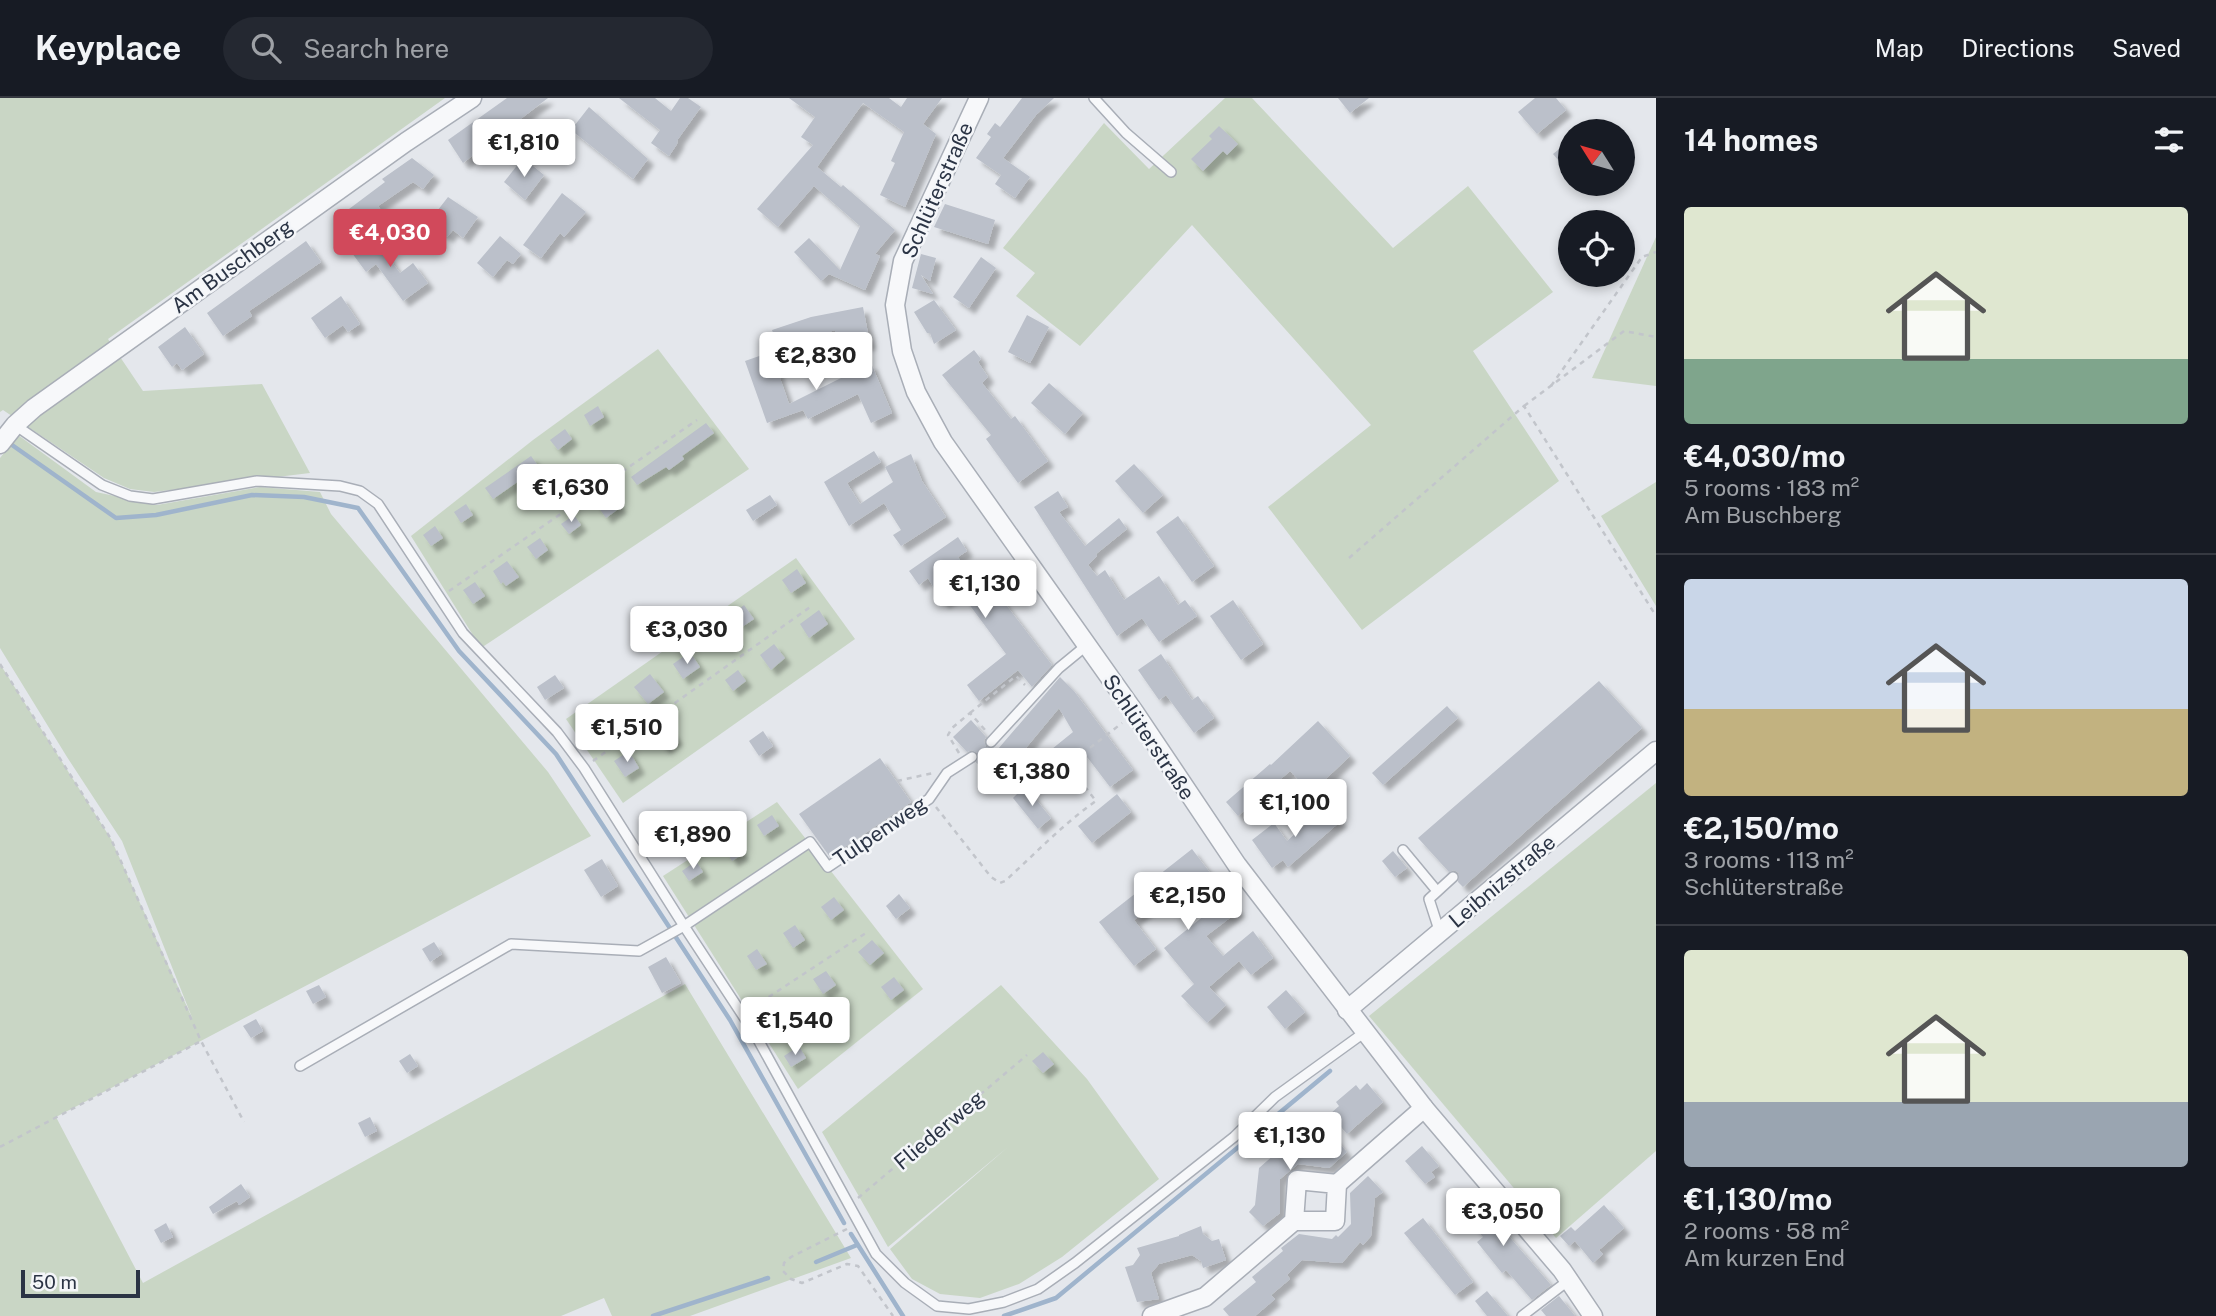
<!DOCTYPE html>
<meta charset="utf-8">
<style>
body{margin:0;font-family:"Public Sans",sans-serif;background:#242831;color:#f1f3f6;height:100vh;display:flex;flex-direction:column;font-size:26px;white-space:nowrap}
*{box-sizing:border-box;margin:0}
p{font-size:23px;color:#9ea1a6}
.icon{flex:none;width:38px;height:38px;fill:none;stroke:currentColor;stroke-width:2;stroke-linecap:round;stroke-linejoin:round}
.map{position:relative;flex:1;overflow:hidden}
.side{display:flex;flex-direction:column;background:#171b24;width:560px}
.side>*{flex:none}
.needle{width:46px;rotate:307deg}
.fabs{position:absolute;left:1558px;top:21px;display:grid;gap:14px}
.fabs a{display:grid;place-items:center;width:77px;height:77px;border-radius:50%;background:#171b24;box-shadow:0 4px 10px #0003;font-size:35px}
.scale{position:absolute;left:21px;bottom:18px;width:119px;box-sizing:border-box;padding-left:7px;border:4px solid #2b3445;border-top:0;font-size:19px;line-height:24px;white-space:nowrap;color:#2b3445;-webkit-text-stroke:5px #f4f6f9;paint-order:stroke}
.price{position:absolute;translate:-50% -60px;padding:0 16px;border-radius:7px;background:#fff;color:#222;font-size:23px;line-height:46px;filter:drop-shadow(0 2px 4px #0008)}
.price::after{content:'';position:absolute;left:50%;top:42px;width:21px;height:16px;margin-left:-10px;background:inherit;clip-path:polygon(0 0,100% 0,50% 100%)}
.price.active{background:#d1495b;color:#fff}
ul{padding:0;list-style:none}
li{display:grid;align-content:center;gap:14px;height:371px;padding:0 28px}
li+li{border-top:2px solid #363941}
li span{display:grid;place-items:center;height:217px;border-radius:7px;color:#555}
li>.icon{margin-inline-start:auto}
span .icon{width:126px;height:126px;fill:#fffc;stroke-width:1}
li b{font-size:30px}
h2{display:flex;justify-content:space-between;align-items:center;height:84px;padding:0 28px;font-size:30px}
header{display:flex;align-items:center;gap:42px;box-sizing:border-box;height:98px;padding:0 35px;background:#171b24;border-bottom:2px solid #363941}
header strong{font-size:33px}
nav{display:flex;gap:38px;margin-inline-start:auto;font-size:24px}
.search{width:490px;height:63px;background:#242831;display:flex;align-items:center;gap:18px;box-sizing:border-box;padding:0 24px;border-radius:38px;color:#9ea1a6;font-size:26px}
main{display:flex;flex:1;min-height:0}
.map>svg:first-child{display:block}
.green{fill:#c9d6c5}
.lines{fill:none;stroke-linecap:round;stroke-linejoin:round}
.stream{stroke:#9fb4cc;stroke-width:4.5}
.building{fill:#bbc0ca;filter:url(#shadow)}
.service-casing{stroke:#a9aeb7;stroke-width:12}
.minor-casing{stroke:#a9aeb7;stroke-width:21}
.path{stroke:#c2c5cb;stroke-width:2.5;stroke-dasharray:5 5;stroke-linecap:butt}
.service{stroke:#f7f8fa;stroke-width:9}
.minor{stroke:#f7f8fa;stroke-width:18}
.labels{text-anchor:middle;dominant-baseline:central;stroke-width:5;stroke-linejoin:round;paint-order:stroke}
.street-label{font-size:21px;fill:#2b3445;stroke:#f4f6f9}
</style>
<header>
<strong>Keyplace</strong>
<div class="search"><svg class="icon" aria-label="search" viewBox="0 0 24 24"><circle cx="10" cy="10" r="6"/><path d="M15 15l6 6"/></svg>Search here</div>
<nav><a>Map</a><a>Directions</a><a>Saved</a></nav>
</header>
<main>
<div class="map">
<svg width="1656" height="1218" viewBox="0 0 1656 1218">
<defs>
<filter id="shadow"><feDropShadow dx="6" dy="6" stdDeviation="2" flood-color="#0004"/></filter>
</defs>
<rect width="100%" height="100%" fill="#e4e7ec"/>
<!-- green -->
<g class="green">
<path d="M0 0H445L108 241 143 293 262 286 310 375 154 394 130 391 104 380 3 312 0 314Z"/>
<path d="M1225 0H1252L1393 150 1468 88 1553 194 1473 253 1559 383 1362 532 1268 409 1371 327 1192 127 1080 248 1016 198 1035 175 1003 150 1104 25 1149 71Z"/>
<path d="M1656 139V288L1592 280Z"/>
<path d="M658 251 749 371 481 550 411 438 533 342Z"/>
<path d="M18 337 96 394 157 407 260 389 320 394 331 416 548 674 591 738 56 1019 143 1185 685 886 851 1160 690 1218H612L604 1200 561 1218H0V566L111 741 193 922 122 743 67 659 0 550V360Z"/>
<path d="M1656 384V508L1601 418Z"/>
<path d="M796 460 855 541 623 705 566 621Z"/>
<path d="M1656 685V1053L1556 1140 1369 918Z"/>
<path d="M777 704 923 891 798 991 663 778Z"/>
<path d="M1001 887 1087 981 1159 1081 1062 1159 1019 1186 980 1200 940 1196 912 1181 890 1151 1008 1049 888 1149 822 1034Z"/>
</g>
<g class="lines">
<!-- stream -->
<g class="stream">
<path d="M12 347 116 420 156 417 252 397 304 399 358 410 459 553 556 656 730 922 844 1125"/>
<path d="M851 1136 903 1218"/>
<path d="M816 1164 857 1147"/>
<path d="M653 1218 768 1180"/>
<path d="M1004 1218 1056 1200 1330 973"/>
</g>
</g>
<!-- building -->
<g class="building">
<path d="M507 0H548L463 65 448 42Z"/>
<path d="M619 0H655L671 13 680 0H688L701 9 678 41 677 46 669 58 651 45 660 32Z"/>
<path d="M789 0H889L901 9 907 0H942L923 26 936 36 905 109 880 97 895 65 891 63 904 34 863 5 817 69 841 89 843 87 895 132 875 156 880 158 865 192 829 176 821 183 794 154 809 140 840 172 860 128 814 88 778 129 757 111 813 47 801 39 815 19Z"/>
<path d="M1022 0H1054L1036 17 1003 60 1030 79 1015 100 995 86 1001 77 976 60 991 39 987 36 995 25 1000 29Z"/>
<path d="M1338 0H1369L1350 15Z"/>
<path d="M1535 0H1556L1566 12 1537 36 1518 14Z"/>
<path d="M589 9 648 61 633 81 571 32Z"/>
<path d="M1219 28 1238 46 1227 57 1223 53 1203 73 1191 61 1212 41 1209 38Z"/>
<path d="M1570 42V76L1553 56Z"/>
<path d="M412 60 434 77 423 91 413 84 378 108 383 115 363 129 349 111 385 84 382 81Z"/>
<path d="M523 60 544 77 525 102 504 84Z"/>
<path d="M562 95 586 114 564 139 560 135 541 160 523 147Z"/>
<path d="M448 99 478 119 463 140 453 132 447 139 435 130 441 122 434 117Z"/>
<path d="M945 106 995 122 988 146 934 129Z"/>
<path d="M500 138 521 156 513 166 507 162 493 179 477 165Z"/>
<path d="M373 139 400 175 413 165 428 185 403 203 376 166 366 174 352 155Z"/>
<path d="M306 143 321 164 249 213 252 218 223 238 207 215Z"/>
<path d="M921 156 936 160 930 183 921 177 933 196 912 190Z"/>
<path d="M981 159 996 170 969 210 953 199Z"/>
<path d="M341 198 360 226 348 234 343 227 325 240 311 220Z"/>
<path d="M934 202 956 232 934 246 930 235H927L914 214Z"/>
<path d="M863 209 870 246 839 252 835 232 779 251 772 232 811 219Z"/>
<path d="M1027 217 1049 229 1030 265 1008 254Z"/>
<path d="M185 229 204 256 182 272 177 265 172 269 158 249Z"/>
<path d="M974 252 981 261 978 264 988 279 982 285 1011 321 1015 318 1048 363 1018 385 986 341 991 337 942 277Z"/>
<path d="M771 254 789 306 871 265 892 315 871 325 858 296 808 321 803 312 767 325 745 263Z"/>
<path d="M1049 285 1083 315 1065 336 1031 305Z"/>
<path d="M598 308 604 319 590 328 584 317Z"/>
<path d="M706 325 714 335 682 358 684 361 669 372 666 369 637 387 631 379Z"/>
<path d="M565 331 572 341 558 352 550 342Z"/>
<path d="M874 353 881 364 847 385 860 406 893 384 885 369 911 356 922 383 946 419 901 448 893 437 901 432 884 405 849 428 824 384Z"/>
<path d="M531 358 539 369 493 401 485 390Z"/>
<path d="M1134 366 1163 397 1143 415 1115 383Z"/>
<path d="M609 393 621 409 606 420 594 403Z"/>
<path d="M1058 393 1068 409 1059 414 1085 448 1119 420 1127 431 1096 456 1097 458 1088 467 1097 478 1105 472 1124 502 1159 478 1178 507 1185 502 1197 518 1159 544 1142 520 1117 538 1034 409Z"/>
<path d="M770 397 777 407 753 423 746 412Z"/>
<path d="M466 406 473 417 461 425 454 414Z"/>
<path d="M574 417 581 427 569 436 561 426Z"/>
<path d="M1178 418 1214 468 1192 484 1156 434Z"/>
<path d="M435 428 443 440 431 448 423 437Z"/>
<path d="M958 439 967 453 958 459 984 504 997 495 1052 567 1032 589 1018 572 979 603 967 587 1006 556 960 494 943 505 928 480 919 487 909 473Z"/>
<path d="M540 440 548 452 536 461 527 449Z"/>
<path d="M507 463 519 479 506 488 503 484 501 486 493 473Z"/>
<path d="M797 471 806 485 791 495 782 482Z"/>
<path d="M475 484 485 498 473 506 463 492Z"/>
<path d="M1233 502 1263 546 1241 562 1210 518Z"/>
<path d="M744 507 754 521 742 529 733 516Z"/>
<path d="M819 512 828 526 809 540 800 526Z"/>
<path d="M774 546 785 560 771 572 760 557Z"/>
<path d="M690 554 700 569 683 581 673 566Z"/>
<path d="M1161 556 1192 602 1198 598 1214 620 1194 635 1166 597 1159 602 1138 572Z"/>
<path d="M738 572 746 583 733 593 725 582Z"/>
<path d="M650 576 664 594 648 606 634 589Z"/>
<path d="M555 577 564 590 545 602 537 589Z"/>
<path d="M1060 579 1074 593 1133 672 1110 689 1081 651 1063 666 1052 651 1073 634 1059 610 1025 651 991 681 976 664 979 659 977 655 972 652 967 654 953 639 971 622 986 639 984 643 986 649 998 651Z"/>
<path d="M1599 583 1642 630 1463 789 1458 784 1459 775 1454 772 1449 774 1418 740Z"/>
<path d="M610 607 618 619 607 626 600 615Z"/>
<path d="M1447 608 1458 620 1383 687 1372 675Z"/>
<path d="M1318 623 1350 658 1311 695 1290 673 1238 718 1226 704 1270 666 1271 667Z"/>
<path d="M666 627 677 641 664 650 654 636Z"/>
<path d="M763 633 773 648 759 658 749 643Z"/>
<path d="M629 653 639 670 625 679 614 663Z"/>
<path d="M880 660 911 704 830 759 799 716Z"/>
<path d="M1025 688 1051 720 1038 731 1013 700Z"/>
<path d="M1117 696 1131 714 1092 745 1078 728Z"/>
<path d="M1327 707 1341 723 1288 769 1283 762 1272 770 1252 742 1274 725 1287 743Z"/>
<path d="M772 717 779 728 764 738 757 727Z"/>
<path d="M735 743 743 756 732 763 724 750Z"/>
<path d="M1192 751 1239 813 1206 838 1223 858 1253 833 1273 860 1251 877 1239 863 1209 889 1226 907 1207 925 1181 898 1194 886 1164 850 1205 817 1181 786 1134 822 1156 851 1134 868 1099 824Z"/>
<path d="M1393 753 1407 770 1395 779 1382 763Z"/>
<path d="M602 761 618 788 601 799 584 772Z"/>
<path d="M696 763 703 774 689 783 682 773Z"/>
<path d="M899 796 910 810 896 821 886 808Z"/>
<path d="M834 799 844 812 831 822 821 809Z"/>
<path d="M795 827 805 842 793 850 783 835Z"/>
<path d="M872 842 884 855 870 867 858 854Z"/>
<path d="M434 844 442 856 430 864 422 851Z"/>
<path d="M757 851 767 866 756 872 747 858Z"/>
<path d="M666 859 681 885 662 895 648 869Z"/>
<path d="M826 873 836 887 823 896 813 881Z"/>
<path d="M894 879 904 892 891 902 881 889Z"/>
<path d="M319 887 326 899 313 906 306 893Z"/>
<path d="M1286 892 1305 914 1285 931 1267 909Z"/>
<path d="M256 921 263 933 251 940 243 928Z"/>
<path d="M799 948 806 960 791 969 784 958Z"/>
<path d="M1043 954 1054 966 1043 975 1032 963Z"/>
<path d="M410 956 418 968 407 975 399 963Z"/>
<path d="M1367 985 1383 1004 1347 1036 1330 1016 1339 1008 1336 1004 1356 987 1360 992Z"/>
<path d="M370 1019 377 1033 365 1039 358 1025Z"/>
<path d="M1333 1039 1347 1054 1329 1070 1298 1066 1280 1081V1115L1263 1128 1249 1114 1255 1107 1259 1070 1290 1043 1327 1044Z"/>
<path d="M1422 1048 1439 1068 1431 1074 1435 1079 1425 1086 1405 1063Z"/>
<path d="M1368 1078 1383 1094 1375 1100 1371 1138 1363 1147 1360 1144 1342 1165 1302 1162 1287 1177 1290 1181 1271 1197 1275 1201 1255 1218H1229L1223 1211 1256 1184 1252 1179 1283 1153 1281 1150 1299 1136 1332 1141 1336 1137 1338 1139 1351 1126 1350 1095Z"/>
<path d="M241 1086 250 1099 239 1107 237 1103 213 1116 209 1109Z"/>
<path d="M1470 1093 1551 1187 1532 1202 1506 1172 1502 1175 1477 1144 1483 1139 1455 1106Z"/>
<path d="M1604 1107 1624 1130 1599 1152 1603 1156 1593 1165 1575 1143 1569 1148 1560 1138 1571 1129 1575 1133Z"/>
<path d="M1423 1120 1473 1184 1455 1197 1404 1135Z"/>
<path d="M166 1125 173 1139 161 1145 154 1132Z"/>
<path d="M1201 1128 1203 1136 1212 1143 1219 1141 1226 1162 1203 1170 1201 1163 1192 1157 1159 1166 1151 1175 1159 1201 1137 1204 1125 1169 1133 1167 1140 1157 1137 1150 1179 1138V1137Z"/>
<path d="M1487 1193 1508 1218H1487L1475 1203Z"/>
<path d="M1559 1198 1575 1218H1546L1541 1212Z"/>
</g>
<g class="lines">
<defs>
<g id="service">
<path d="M1094 0 1126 35 1171 74"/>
<path d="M15 327 102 387 130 398 153 401 257 383 340 388 360 393 378 406 463 535 557 634 584 670 684 828 755 936 876 1156 905 1185 937 1208 969 1211 1004 1204 1038 1191 1075 1165 1234 1039 1275 999 1365 934"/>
<path d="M991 644 1059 570 1087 547"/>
<path d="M1403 752 1437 793"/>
<path d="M1440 835 1429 801 1453 779"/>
<path d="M300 968 511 846 639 853 684 828 810 744 828 769 929 701 947 675 972 659"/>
<path d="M1522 1218 1569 1182"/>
</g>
<g id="minor">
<path d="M979 0 903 163 895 207 902 253 916 294 943 344 1135 615 1237 767 1424 1010 1562 1172 1593 1218"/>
<path d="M0 346 15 327 34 310 406 44 472 0"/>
<path d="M1347 912 1656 653"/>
<path d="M1337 1086 1424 1010"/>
<path d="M1152 1218 1205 1199 1294 1123H1335L1337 1086 1297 1082 1294 1123"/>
</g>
</defs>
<!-- service casing -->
<use href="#service" class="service-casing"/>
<!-- minor casing -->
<use href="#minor" class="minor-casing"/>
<!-- path -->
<g class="path">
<path d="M1551 288 1642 159 1656 154"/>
<path d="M1524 308 1624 233 1656 239"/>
<path d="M1349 460 1524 308 1656 518"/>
<path d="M449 493 697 322"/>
<path d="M0 566 111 741 201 943 244 1024"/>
<path d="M970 615 1016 578 1025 587"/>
<path d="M959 655 948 637 952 630 970 615 986 633"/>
<path d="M593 663 813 507"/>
<path d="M897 683 933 675"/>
<path d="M936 709 991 779 1000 785 1005 783C1035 756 1063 726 1096 703L1068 667 1122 625"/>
<path d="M752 910 869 833"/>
<path d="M0 1049 201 943"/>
<path d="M858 1100 1027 957"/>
<path d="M847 1131 791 1159 784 1165 783 1173 791 1181 802 1185 847 1166 858 1168 893 1218"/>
</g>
<!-- service -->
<use href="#service" class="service"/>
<!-- minor -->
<use href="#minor" class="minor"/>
</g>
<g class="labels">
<!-- street labels -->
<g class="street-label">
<text transform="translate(937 92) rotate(-66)">Schlüterstraße</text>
<text transform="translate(232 168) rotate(-36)">Am Buschberg</text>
<text transform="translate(1149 639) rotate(56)">Schlüterstraße</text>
<text transform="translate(880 733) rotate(-34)">Tulpenweg</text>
<text transform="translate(1502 783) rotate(-40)">Leibnizstraße</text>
<text transform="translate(939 1032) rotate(-40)">Fliederweg</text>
</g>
</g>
</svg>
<div class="fabs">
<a><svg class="needle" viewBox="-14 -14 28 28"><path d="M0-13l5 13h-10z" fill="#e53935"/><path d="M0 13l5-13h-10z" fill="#9ea1a6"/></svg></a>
<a><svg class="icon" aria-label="locate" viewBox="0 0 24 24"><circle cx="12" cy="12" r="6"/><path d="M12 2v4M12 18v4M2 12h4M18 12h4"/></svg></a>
</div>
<div class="scale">50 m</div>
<b class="price" style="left:524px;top:81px">€1,810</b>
<b class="price active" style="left:390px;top:171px">€4,030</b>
<b class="price" style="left:816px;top:294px">€2,830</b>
<b class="price" style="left:571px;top:426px">€1,630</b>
<b class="price" style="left:985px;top:522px">€1,130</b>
<b class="price" style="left:687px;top:568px">€3,030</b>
<b class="price" style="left:627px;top:666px">€1,510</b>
<b class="price" style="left:1032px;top:710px">€1,380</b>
<b class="price" style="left:1295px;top:741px">€1,100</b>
<b class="price" style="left:693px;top:773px">€1,890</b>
<b class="price" style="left:1188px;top:834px">€2,150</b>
<b class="price" style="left:795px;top:959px">€1,540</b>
<b class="price" style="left:1290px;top:1074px">€1,130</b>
<b class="price" style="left:1503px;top:1150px">€3,050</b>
</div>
<section class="side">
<h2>14 homes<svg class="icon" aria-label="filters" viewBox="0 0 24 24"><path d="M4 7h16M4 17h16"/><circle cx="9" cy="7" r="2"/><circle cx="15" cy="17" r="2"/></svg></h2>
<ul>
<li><span style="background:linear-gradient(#dfe7d0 70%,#7fa58c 0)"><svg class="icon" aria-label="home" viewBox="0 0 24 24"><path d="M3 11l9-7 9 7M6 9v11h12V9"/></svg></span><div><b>€4,030/mo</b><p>5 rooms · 183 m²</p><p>Am Buschberg</p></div></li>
<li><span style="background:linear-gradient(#c9d6e8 60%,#c2b280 0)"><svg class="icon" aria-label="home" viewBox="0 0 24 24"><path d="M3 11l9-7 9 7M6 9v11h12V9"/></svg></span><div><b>€2,150/mo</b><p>3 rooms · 113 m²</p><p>Schlüterstraße</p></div></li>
<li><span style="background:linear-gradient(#dfe7d0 70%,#9aa5b1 0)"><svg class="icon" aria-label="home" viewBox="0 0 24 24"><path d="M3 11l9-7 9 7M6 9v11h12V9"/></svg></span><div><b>€1,130/mo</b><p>2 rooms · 58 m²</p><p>Am kurzen End</p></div></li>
</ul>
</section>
</main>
